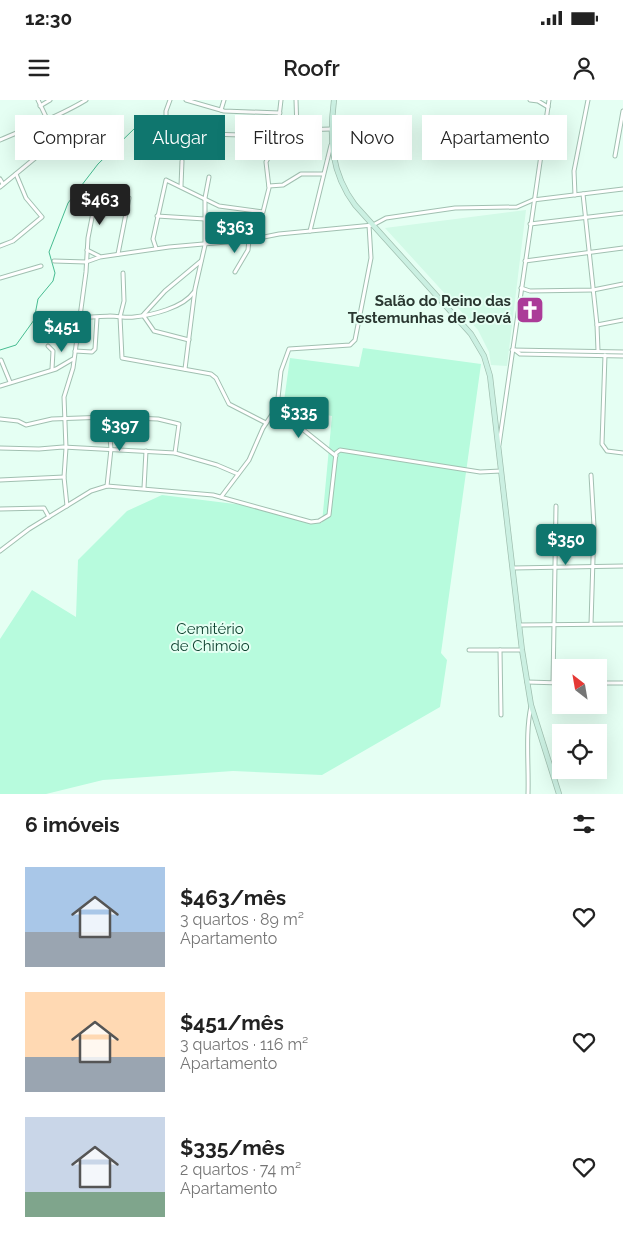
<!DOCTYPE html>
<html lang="pt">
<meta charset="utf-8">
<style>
body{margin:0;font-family:Raleway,sans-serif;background:#f2f2f2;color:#222;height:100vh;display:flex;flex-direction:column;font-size:19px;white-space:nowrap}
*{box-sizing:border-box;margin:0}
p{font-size:16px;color:#767676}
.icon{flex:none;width:28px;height:28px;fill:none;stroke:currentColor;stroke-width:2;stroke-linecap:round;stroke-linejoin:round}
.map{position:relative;height:694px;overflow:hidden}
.details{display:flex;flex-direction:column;background:#fff;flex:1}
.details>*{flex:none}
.guide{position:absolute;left:15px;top:15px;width:594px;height:45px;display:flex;gap:10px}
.needle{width:32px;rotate:329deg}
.buttons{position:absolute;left:552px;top:559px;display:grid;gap:10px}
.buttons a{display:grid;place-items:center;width:55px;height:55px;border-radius:0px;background:#fff;box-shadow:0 5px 20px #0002;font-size:25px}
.price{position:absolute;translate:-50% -42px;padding:0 11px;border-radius:5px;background:#0f766e;color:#fff;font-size:16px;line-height:32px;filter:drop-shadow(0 1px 2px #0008)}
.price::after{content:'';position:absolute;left:50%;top:30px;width:15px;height:11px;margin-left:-8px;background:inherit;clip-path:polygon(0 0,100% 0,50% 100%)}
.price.on{background:#222;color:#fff}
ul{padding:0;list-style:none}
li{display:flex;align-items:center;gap:15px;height:125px;padding:0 25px}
li span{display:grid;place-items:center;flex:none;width:140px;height:100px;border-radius:0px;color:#555}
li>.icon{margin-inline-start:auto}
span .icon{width:60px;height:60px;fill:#fffc;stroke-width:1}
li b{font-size:21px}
h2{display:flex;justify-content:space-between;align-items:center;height:60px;padding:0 25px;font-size:21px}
.chip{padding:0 18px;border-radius:0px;background:#fff;box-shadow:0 5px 20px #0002;font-size:18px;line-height:45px}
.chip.on{background:#0f766e;color:#fff}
.status{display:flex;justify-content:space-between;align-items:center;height:35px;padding:0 25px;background:#fff;direction:ltr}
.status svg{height:14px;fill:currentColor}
header{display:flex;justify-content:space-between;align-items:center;height:65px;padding:0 25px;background:#fff;font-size:22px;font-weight:600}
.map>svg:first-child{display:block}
.built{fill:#d2fae7}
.green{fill:#b7fbdd}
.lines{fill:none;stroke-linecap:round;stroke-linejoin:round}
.stream{stroke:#47bc91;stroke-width:1}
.street-casing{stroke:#a1c0b1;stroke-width:5}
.secondary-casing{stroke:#a1c0b1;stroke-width:6}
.street{stroke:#fff;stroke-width:3}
.secondary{stroke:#cbf0e2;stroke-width:4.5}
.labels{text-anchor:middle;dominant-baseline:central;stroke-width:4;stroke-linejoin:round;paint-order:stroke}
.poi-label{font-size:15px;font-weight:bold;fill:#2a3731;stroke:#e5fff3;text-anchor:end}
.park-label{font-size:15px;fill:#0c3f2d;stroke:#e5fff3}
</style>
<div class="status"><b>12:30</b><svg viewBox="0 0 49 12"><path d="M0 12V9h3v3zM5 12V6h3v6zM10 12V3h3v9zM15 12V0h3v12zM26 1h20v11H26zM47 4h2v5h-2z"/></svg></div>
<header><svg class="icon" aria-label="menu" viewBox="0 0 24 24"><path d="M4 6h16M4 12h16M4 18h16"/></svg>Roofr<svg class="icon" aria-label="person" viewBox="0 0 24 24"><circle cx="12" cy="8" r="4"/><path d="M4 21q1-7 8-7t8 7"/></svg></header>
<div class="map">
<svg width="623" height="694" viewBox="0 0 623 694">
<rect width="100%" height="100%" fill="#e5fff3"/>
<!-- built -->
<path class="built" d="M526 110 507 266 491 265 489 252 478 230 385 128Z"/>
<!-- green -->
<path class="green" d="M363 248 481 264 441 553 447 560 440 607 322 675 233 671 103 680 46 694H0V539L32 490 76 517 78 460 127 411 162 395 243 405 322 423 332 316 283 308 290 258 359 267Z"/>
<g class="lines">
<!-- stream -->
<path class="stream" d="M0 250 16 245 34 220 38 199 53 181 55 173 49 152 68 103 98 64 135 28"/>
<defs>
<g id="street">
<path d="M38 0 57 40 69 53 107 20"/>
<path d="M170 0 166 11V24L210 34 275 36"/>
<path d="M186 0 224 11 280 13"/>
<path d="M296 0 297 30 331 29"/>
<path d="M530 0 538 1 548 7"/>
<path d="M40 6 50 0"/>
<path d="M221 10 224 0"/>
<path d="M0 40C30 27 58 17 86 0"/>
<path d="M615 56 623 11"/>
<path d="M0 79 3 84"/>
<path d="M181 86 182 61"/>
<path d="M269 86 283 85 301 74H323"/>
<path d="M0 87 57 40"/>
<path d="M583 94 597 225 598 251"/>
<path d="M575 95 574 71 588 0"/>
<path d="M157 116 205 119"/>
<path d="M530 124 623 113"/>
<path d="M310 131 331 45"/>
<path d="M0 146 13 141 42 117 26 98 16 74"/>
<path d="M156 148 153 139 166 80 219 106 263 112 269 88 266 62 276 43 281 0"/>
<path d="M87 150 99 156"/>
<path d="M118 154 129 98"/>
<path d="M54 161 86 162 100 157 169 147 249 140 279 134 373 125 386 118 455 108 517 107 533 100 623 89"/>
<path d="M525 161 623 148"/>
<path d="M235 172 248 150 249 140"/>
<path d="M123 173 124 201 120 217 122 258 211 274 216 278 229 304 266 323"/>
<path d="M0 178 41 166"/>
<path d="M521 188 530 191 593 190 623 184"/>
<path d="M144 214 165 191 201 161"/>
<path d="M44 215C67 220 87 217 110 216 118 216 126 218 134 217 152 215 183 208 194 192"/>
<path d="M143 215 154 231 189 240"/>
<path d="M597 225 623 220"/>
<path d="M48 246 53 251 52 269"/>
<path d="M512 250 623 252"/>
<path d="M515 250 520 254 623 256"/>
<path d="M75 251 92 252 95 249 97 218"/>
<path d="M605 255 602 344 607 351 623 353"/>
<path d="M1 260 10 282"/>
<path d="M185 269 195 189 205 145V98L209 77"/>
<path d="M0 286 56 269 73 259"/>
<path d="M277 307 286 316 336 356"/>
<path d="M0 319 18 321 26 325 52 319 108 317 158 319 179 324 175 353"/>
<path d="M499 345 549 0"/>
<path d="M0 348 39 349 63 347 175 353 217 365 238 374"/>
<path d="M591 375 594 426 591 524"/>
<path d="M0 380 64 377"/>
<path d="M107 386 111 349 108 317"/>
<path d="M144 388 146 351"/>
<path d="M221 397 249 360 263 328 277 307 281 271 289 249 350 245 355 240 371 158 369 125"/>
<path d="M67 406 64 377 66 348 64 297 73 268 86 172 88 138 98 87"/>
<path d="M0 409 44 408 49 417"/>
<path d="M0 451 29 429 91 391 107 386 213 395 311 422 319 421 329 415 336 353 340 350 480 372 501 371"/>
<path d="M513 468 623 466"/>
<path d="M519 525 623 524"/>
<path d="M469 550H522"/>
<path d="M500 550 501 615"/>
<path d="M527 582 561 583"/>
<path d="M553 583 556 406"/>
<path d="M599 583H623"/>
<path d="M528 694C529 665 525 634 531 606"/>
</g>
<path id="secondary" d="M334 0C329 39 331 73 355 105L471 234 484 256 490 276 522 550 531 605 559 694"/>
</defs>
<!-- street casing -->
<use href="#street" class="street-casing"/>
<!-- secondary casing -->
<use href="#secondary" class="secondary-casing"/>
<!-- street -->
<use href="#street" class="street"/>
<!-- secondary -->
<use href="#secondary" class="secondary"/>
</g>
<!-- icons -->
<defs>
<symbol id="church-square" viewBox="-11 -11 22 22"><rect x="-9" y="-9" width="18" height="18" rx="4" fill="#ab3b98" stroke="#e5fff3"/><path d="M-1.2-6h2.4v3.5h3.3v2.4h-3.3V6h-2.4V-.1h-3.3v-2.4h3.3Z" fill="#fff"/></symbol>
</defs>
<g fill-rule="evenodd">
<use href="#church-square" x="514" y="194" width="32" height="32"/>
</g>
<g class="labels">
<!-- poi labels -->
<g class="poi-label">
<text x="511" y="201">Salão do Reino das<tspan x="511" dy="17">Testemunhas de Jeová</tspan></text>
</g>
<!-- park labels -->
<g class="park-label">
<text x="210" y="529">Cemitério<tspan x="210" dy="17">de Chimoio</tspan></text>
</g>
</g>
</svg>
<div class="buttons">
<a><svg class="needle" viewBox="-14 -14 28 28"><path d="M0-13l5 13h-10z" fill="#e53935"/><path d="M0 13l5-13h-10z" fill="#767676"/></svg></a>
<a><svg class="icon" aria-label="locate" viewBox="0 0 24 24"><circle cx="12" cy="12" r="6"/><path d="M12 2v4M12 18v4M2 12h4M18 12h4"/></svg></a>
</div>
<b class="price on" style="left:100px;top:126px">$463</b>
<b class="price" style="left:235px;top:154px">$363</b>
<b class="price" style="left:62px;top:253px">$451</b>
<b class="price" style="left:299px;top:339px">$335</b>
<b class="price" style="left:120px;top:352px">$397</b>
<b class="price" style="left:566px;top:466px">$350</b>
<div class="guide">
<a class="chip">Comprar</a>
<a class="chip on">Alugar</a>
<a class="chip">Filtros</a>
<a class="chip">Novo</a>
<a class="chip">Apartamento</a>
</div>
</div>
<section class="details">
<h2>6 imóveis<svg class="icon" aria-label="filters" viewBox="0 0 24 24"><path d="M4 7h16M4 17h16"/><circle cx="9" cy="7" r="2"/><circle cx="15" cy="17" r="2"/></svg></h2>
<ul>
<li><span style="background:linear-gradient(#a9c7e8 65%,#9aa5b1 0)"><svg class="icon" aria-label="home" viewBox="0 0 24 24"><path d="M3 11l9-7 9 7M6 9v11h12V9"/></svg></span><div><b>$463/mês</b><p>3 quartos · 89 m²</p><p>Apartamento</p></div><svg class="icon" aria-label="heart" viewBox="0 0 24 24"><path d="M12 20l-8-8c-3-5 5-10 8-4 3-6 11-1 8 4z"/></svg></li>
<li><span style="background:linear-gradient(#ffd9b3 65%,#9aa5b1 0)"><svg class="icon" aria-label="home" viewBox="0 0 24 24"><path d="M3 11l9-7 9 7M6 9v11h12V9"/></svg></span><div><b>$451/mês</b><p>3 quartos · 116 m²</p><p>Apartamento</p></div><svg class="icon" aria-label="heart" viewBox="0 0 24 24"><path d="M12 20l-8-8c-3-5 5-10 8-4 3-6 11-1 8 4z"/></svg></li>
<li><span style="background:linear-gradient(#c9d6e8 75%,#7fa58c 0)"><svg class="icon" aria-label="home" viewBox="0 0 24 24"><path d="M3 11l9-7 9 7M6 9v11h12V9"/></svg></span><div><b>$335/mês</b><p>2 quartos · 74 m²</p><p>Apartamento</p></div><svg class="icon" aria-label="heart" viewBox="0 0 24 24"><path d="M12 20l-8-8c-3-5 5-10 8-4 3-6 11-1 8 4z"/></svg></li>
</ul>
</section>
